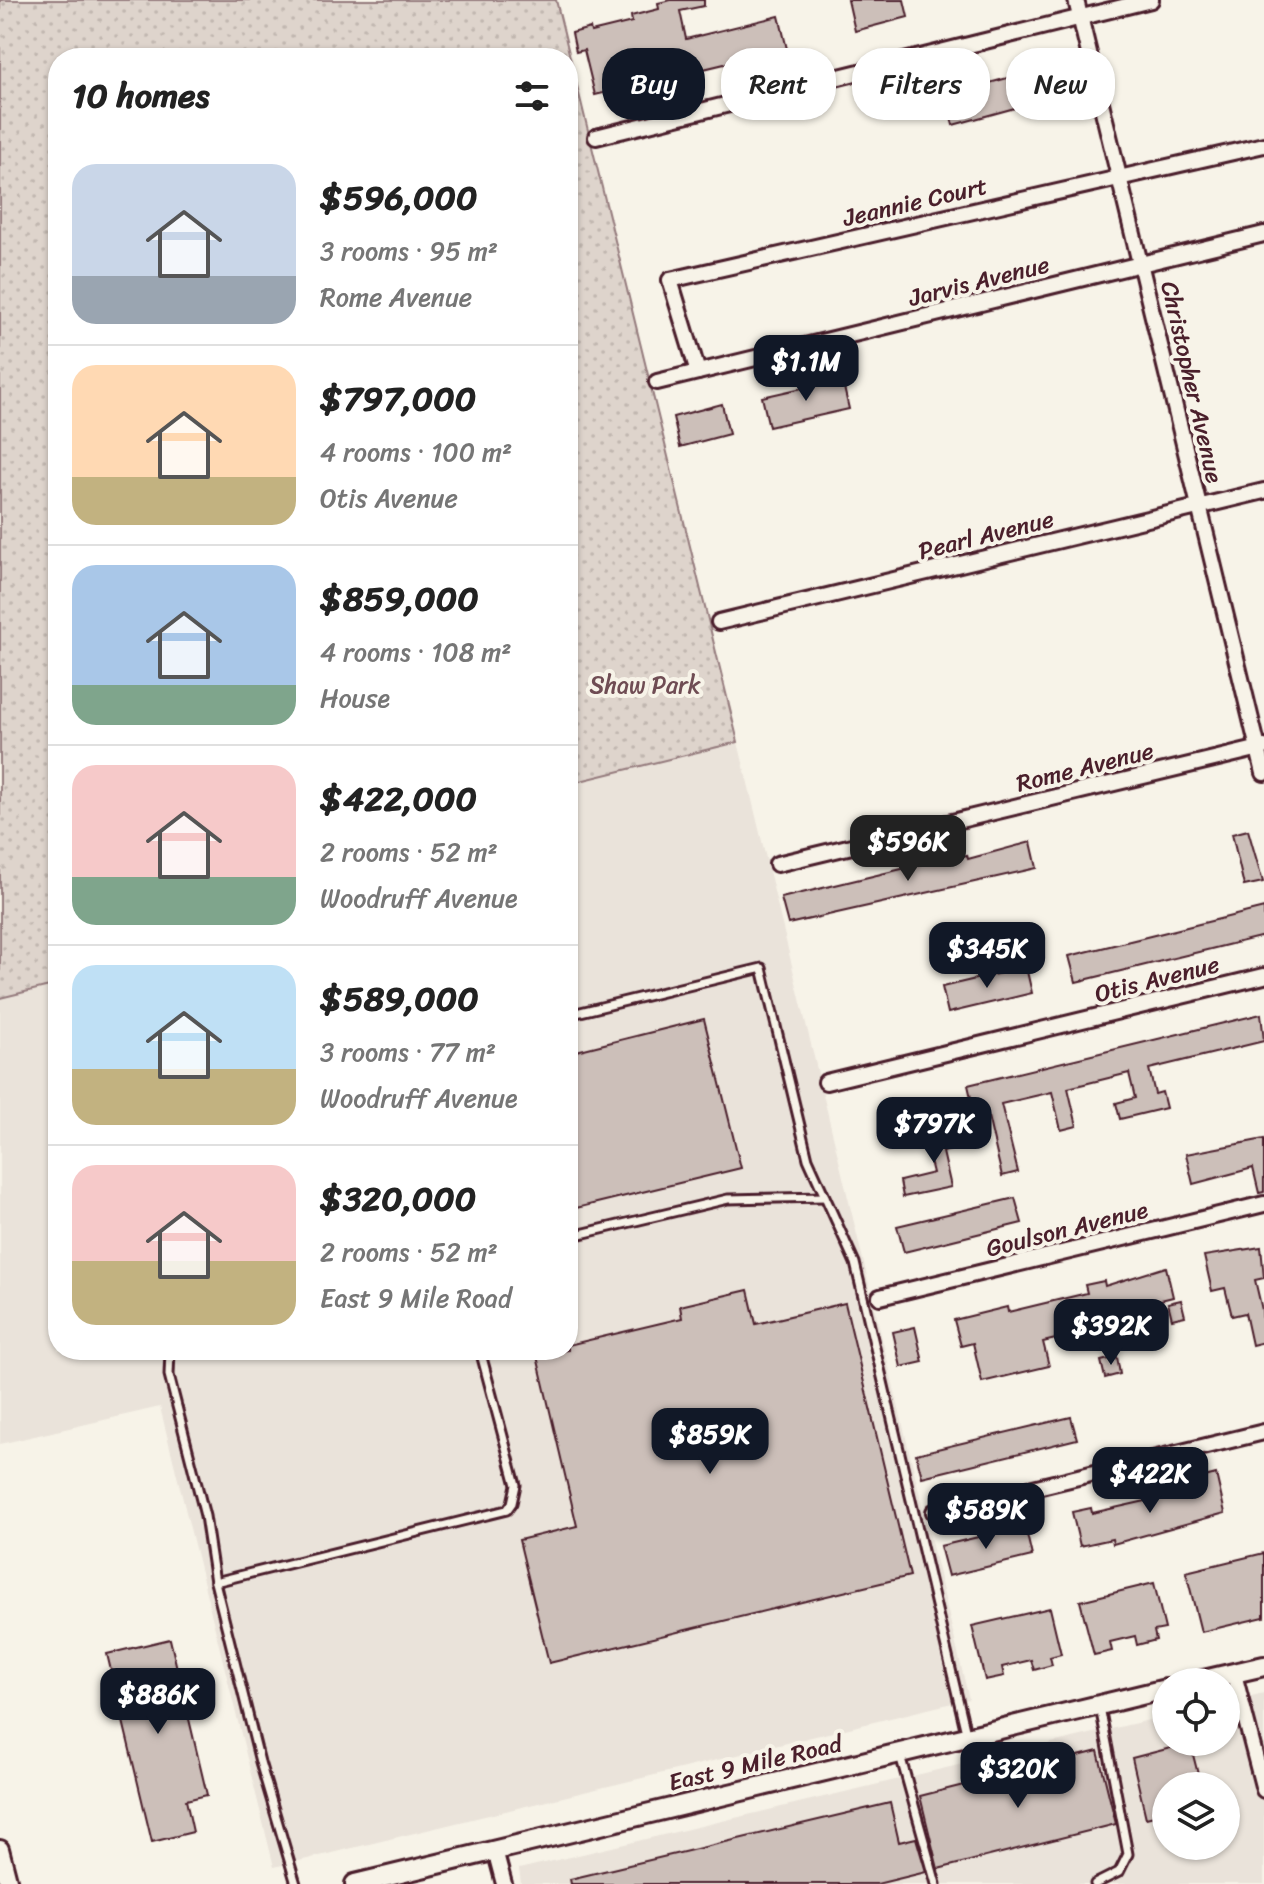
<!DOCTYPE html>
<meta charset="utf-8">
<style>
body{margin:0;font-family:Sriracha,sans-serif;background:#f2f2f2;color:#222;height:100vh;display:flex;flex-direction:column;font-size:30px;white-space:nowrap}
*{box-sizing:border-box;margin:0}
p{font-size:26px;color:#767676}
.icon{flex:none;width:44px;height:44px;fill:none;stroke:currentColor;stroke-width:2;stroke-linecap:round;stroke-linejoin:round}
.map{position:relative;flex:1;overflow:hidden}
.sheet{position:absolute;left:48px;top:48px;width:530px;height:1312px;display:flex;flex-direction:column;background:#fff;border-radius:32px;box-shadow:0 2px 6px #0004}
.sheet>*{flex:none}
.banner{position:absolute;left:602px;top:48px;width:542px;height:72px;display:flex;gap:16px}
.buttons{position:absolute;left:1152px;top:1668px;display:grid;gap:16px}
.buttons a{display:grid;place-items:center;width:88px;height:88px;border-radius:50%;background:#fff;box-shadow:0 2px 6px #0004;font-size:40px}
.price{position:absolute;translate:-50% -68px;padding:0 18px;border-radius:16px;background:#111827;color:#fff;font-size:26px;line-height:52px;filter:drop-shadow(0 2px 4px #0008)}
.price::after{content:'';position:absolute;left:50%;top:48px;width:24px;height:18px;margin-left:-12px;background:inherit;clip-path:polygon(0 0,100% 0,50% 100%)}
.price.on{background:#222;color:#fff}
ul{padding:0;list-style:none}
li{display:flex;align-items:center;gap:24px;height:200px;padding:0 24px}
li+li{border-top:2px solid #e0e0e0}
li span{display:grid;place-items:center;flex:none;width:224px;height:160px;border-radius:24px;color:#555}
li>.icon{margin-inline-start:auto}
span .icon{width:96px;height:96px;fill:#fffc;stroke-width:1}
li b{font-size:34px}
h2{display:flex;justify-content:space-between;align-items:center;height:96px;padding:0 24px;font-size:34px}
.pill{padding:0 28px;border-radius:32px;background:#fff;box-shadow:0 2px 6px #0004;font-size:28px;line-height:72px}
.pill.on{background:#111827;color:#fff}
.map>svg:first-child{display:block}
.built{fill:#eae3da;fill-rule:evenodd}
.park{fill:url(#park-dots);stroke:#947a7c;stroke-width:2}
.building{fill:#ccbfb9;stroke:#4a1f2b;stroke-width:2}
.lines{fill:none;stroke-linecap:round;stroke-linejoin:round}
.service-casing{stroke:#4a1f2b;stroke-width:13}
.minor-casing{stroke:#4a1f2b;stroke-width:20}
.tertiary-casing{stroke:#4a1f2b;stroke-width:22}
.secondary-casing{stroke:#4a1f2b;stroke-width:24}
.service{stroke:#f7f3e8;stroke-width:7}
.minor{stroke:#f7f3e8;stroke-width:14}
.tertiary{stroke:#f7f3e8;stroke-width:16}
.secondary{stroke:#f7f3e8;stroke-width:18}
.labels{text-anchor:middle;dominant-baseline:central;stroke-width:8;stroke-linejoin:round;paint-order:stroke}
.street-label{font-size:24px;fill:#4a1f2b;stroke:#f7f3e8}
.park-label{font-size:24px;fill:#6f4c53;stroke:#f7f3e8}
</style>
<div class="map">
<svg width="1264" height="1884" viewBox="0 0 1264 1884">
<defs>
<pattern id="park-dots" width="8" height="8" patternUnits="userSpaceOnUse" patternTransform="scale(2)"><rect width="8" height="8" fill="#ded4cc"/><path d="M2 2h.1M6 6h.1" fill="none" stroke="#c0b6af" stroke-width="1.8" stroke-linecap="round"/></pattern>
</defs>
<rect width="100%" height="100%" fill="#f7f3e8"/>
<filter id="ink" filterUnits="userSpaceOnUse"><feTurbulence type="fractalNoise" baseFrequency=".0125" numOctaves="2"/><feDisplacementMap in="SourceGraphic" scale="16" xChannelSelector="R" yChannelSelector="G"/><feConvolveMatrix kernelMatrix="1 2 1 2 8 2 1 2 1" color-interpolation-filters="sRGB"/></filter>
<g filter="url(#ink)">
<!-- built -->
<g class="built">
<path d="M738 742 969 1699 274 1867 160 1407 0 1444V998L58 984V1350H568V784Z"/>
<path d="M1264 1693V1884H521L519 1869 1166 1716V1742H1226V1702ZM1166 1786H1226V1846H1166Z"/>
</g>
<!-- park -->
<path class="park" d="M0 0H556L738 742 568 784V58H58V984L0 998Z"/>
<!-- building -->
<g class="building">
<path d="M671 0H704V6L680 11 686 39 779 16 787 49 595 95 584 50 576 52 572 33 590 28 591 32 632 22 631 16 659 9 658 3Z"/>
<path d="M848 0H904L908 17 855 31Z"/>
<path d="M1026 73 1033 103 953 125 944 91 966 85 967 89Z"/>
<path d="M842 379 849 409 769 427 762 397Z"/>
<path d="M722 404 729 434 680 447 673 417Z"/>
<path d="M1248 830 1263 882 1244 886 1232 834Z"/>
<path d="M1031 842 1037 868 788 924 781 898 935 861 967 855 968 859Z"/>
<path d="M1264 908V936L1076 982 1069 956Z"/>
<path d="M1026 967 1032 993 948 1013 942 987Z"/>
<path d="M1261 1014 1264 1041 1149 1069 1155 1094 1162 1092 1166 1108 1120 1119 1116 1103 1135 1098 1129 1073 1068 1088 1077 1126 1061 1130 1052 1092 1001 1104 1018 1172 1002 1176 986 1108 974 1111 968 1085Z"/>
<path d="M704 1019 741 1168 568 1210V1053Z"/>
<path d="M957 1128 962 1147 943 1152 951 1187 903 1197 900 1181 933 1173 924 1137Z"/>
<path d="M1264 1139V1192L1259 1193 1253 1168 1193 1184 1186 1154Z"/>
<path d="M1015 1198 1022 1223 904 1252 897 1226Z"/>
<path d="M1261 1247 1264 1278 1255 1280 1262 1310 1264 1342 1252 1345 1245 1313 1232 1316 1225 1288 1212 1291 1204 1256Z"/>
<path d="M1166 1267 1173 1297 1120 1310 1126 1337 1114 1340 1108 1311 1068 1320 1057 1326 1060 1338 1043 1342 1049 1366 982 1382 973 1343 961 1346 954 1320 1007 1307 1008 1312 1087 1293 1085 1285 1104 1281 1105 1286Z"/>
<path d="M748 1290 756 1324 845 1303 910 1576 549 1663 519 1540 577 1526 536 1352 568 1350V1345L682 1318 680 1306Z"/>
<path d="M1181 1300 1185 1316 1172 1319 1168 1303Z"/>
<path d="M915 1327 923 1362 901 1367 893 1332Z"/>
<path d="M1117 1357 1120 1374 1105 1378 1101 1361Z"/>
<path d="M1071 1417 1077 1439 922 1477 916 1454Z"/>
<path d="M1216 1474 1225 1513 1113 1544 1112 1539 1080 1546 1072 1512 1091 1508 1092 1513 1199 1489 1197 1479Z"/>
<path d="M1025 1526 1032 1556 948 1576 940 1546Z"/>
<path d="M1264 1553V1617L1201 1632 1186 1572Z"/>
<path d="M1154 1583 1165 1629 1154 1631 1156 1640 1137 1645 1135 1636 1110 1642 1112 1651 1094 1655 1080 1601Z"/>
<path d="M1050 1608 1061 1654 1050 1657 1052 1665 1034 1670 1031 1660 1002 1667 1004 1676 985 1680 972 1626Z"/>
<path d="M170 1639 207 1795 186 1800 193 1832 152 1842 107 1654Z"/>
<path d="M1190 1743 1201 1786H1166V1813L1146 1818 1132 1758Z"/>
<path d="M1098 1751 1116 1824 938 1869 920 1796Z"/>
<path d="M890 1803 899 1842 916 1838 926 1872 877 1884H571L570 1879Z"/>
</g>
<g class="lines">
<defs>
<g id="service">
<path d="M568 1015 762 968 808 1159 855 1263 967 1737"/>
<path d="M568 1237 728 1199 825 1197"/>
<path d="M170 1350 169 1375 205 1516 215 1582 260 1762 296 1884"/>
<path d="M215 1582 507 1510 512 1503 516 1485 480 1350"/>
<path d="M900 1755 936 1884"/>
<path d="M1095 1884 1119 1872 1128 1854 1100 1707"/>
</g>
<g id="minor">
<path d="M1076 0 1264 773"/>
<path d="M596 137 1151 0"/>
<path d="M698 372 670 280 1264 145"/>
<path d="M657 382 1264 234"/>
<path d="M719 622 1264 491"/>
<path d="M777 864 1264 747"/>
<path d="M826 1082 1264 976"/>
<path d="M880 1297 1264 1204"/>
<path d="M934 1512 1264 1432"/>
<path d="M1234 1674 1264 1790"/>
<path d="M495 1850 504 1884"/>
</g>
<path id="tertiary" d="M0 1849 9 1884"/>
<g id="secondary">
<path d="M1195 1682 1264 1666"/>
<path d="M355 1884 1166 1689"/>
</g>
</defs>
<!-- service casing -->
<use href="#service" class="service-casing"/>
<!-- minor casing -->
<use href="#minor" class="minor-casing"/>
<!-- tertiary casing -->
<use href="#tertiary" class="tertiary-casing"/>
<!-- secondary casing -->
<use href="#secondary" class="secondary-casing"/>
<!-- service -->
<use href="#service" class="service"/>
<!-- minor -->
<use href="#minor" class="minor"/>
<!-- tertiary -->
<use href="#tertiary" class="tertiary"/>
<!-- secondary -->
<use href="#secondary" class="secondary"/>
</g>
</g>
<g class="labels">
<!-- street labels -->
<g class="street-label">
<text transform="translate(915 202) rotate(-13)">Jeannie Court</text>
<text transform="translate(979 281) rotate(-14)">Jarvis Avenue</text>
<text transform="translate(1192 382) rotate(77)">Christopher Avenue</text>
<text transform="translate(986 535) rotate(-14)">Pearl Avenue</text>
<text transform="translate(1085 767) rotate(-14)">Rome Avenue</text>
<text transform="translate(1157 979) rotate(-14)">Otis Avenue</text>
<text transform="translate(1067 1229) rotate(-14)">Goulson Avenue</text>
<text transform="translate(755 1763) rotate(-13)">East 9 Mile Road</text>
</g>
<!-- park labels -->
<g class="park-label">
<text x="645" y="685">Shaw Park</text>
</g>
</g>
</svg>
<div class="buttons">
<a><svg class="icon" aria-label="locate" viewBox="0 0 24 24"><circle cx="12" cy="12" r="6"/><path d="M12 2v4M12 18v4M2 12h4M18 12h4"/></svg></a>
<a><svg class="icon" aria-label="layers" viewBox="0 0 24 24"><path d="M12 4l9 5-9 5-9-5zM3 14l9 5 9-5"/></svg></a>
</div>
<b class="price" style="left:806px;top:403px">$1.1M</b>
<b class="price on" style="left:908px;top:883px">$596K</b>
<b class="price" style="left:987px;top:990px">$345K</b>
<b class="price" style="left:934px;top:1165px">$797K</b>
<b class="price" style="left:1111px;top:1367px">$392K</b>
<b class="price" style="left:710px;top:1476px">$859K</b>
<b class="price" style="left:1150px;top:1515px">$422K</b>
<b class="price" style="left:986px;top:1551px">$589K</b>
<b class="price" style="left:158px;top:1736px">$886K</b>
<b class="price" style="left:1018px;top:1810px">$320K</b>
<div class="banner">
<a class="pill on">Buy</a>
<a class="pill">Rent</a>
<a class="pill">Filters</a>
<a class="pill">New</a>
</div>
<section class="sheet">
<h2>10 homes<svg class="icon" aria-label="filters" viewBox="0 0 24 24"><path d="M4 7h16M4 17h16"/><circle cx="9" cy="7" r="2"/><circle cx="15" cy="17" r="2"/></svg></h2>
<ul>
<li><span style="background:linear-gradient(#c9d6e8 70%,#9aa5b1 0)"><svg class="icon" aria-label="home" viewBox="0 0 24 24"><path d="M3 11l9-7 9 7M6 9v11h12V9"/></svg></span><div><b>$596,000</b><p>3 rooms · 95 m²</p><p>Rome Avenue</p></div></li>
<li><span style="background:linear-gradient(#ffd9b3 70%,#c2b280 0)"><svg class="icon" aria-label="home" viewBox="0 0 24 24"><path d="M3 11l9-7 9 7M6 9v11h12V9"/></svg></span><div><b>$797,000</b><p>4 rooms · 100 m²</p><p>Otis Avenue</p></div></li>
<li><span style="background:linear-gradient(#a9c7e8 75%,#7fa58c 0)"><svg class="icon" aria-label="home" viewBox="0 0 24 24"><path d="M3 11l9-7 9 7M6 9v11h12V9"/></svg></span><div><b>$859,000</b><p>4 rooms · 108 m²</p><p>House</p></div></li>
<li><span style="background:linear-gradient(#f6c9c9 70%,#7fa58c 0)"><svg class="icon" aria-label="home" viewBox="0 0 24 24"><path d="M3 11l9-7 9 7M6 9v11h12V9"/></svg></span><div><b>$422,000</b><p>2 rooms · 52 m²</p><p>Woodruff Avenue</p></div></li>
<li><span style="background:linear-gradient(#bfe0f5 65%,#c2b280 0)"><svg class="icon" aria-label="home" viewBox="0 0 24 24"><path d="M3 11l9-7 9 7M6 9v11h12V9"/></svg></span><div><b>$589,000</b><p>3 rooms · 77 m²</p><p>Woodruff Avenue</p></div></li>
<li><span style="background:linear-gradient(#f6c9c9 60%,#c2b280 0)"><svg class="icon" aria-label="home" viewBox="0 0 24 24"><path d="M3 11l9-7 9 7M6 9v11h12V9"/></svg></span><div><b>$320,000</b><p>2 rooms · 52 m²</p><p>East 9 Mile Road</p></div></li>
</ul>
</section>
</div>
